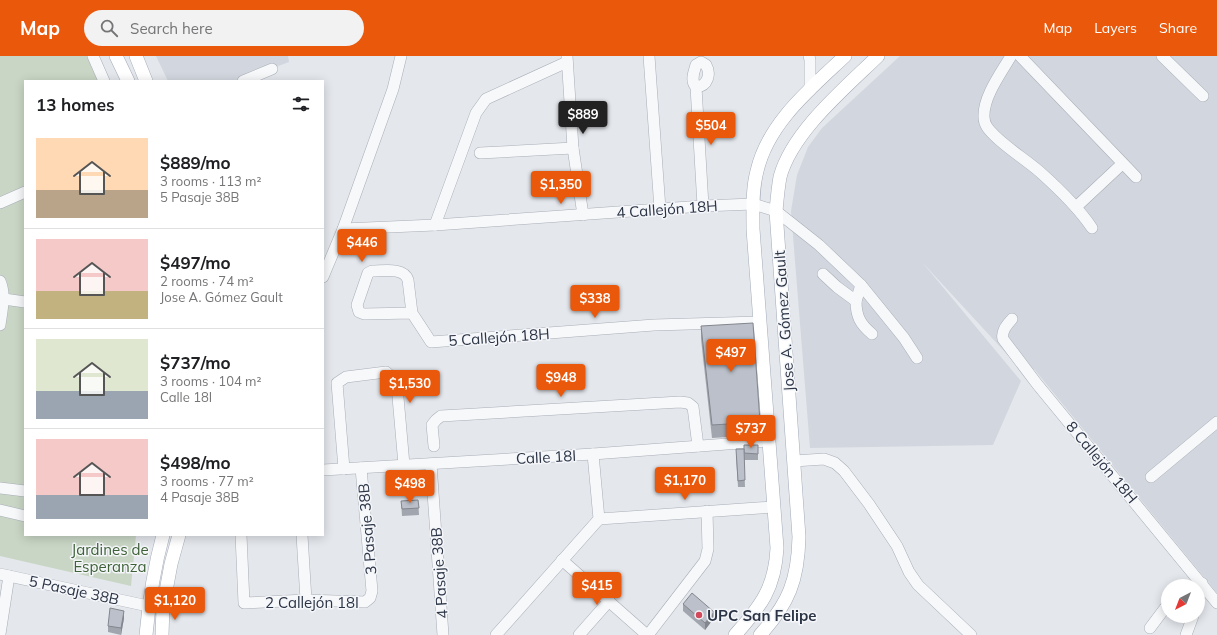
<!DOCTYPE html>
<meta charset="utf-8">
<style>
body{margin:0;font-family:Mulish,sans-serif;background:#f2f2f2;color:#202124;height:100vh;display:flex;flex-direction:column;font-size:15px;white-space:nowrap}
*{box-sizing:border-box;margin:0}
p{font-size:13px;color:#757577}
.icon{flex:none;width:22px;height:22px;fill:none;stroke:currentColor;stroke-width:2;stroke-linecap:round;stroke-linejoin:round}
.map{position:relative;flex:1;overflow:hidden}
.panel{position:absolute;left:24px;top:24px;width:300px;height:456px;display:flex;flex-direction:column;background:#fff;border-radius:0px;box-shadow:0 2px 10px #0003}
.panel>*{flex:none}
.needle{width:26px;rotate:222deg}
.tools{position:absolute;left:1161px;top:523px;display:grid;gap:8px}
.tools a{display:grid;place-items:center;width:44px;height:44px;border-radius:50%;background:#fff;box-shadow:0 2px 10px #0003;font-size:20px}
.price{position:absolute;translate:-50% -34px;padding:0 9px;border-radius:4px;background:#ea580c;color:#fff;font-size:13px;line-height:26px;filter:drop-shadow(0 1px 2px #0008)}
.price::after{content:'';position:absolute;left:50%;top:24px;width:12px;height:9px;margin-left:-6px;background:inherit;clip-path:polygon(0 0,100% 0,50% 100%)}
.price.selected{background:#222;color:#fff}
ul{padding:0;list-style:none}
li{display:flex;align-items:center;gap:12px;height:100px;padding:0 12px}
li+li{border-top:1px solid #e0e0e0}
li span{display:grid;place-items:center;flex:none;width:112px;height:80px;border-radius:0px;color:#555}
li>.icon{margin-inline-start:auto}
span .icon{width:48px;height:48px;fill:#fffc;stroke-width:1}
li b{font-size:17px}
h2{display:flex;justify-content:space-between;align-items:center;height:48px;padding:0 12px;font-size:17px}
header{display:flex;align-items:center;gap:24px;box-sizing:border-box;height:56px;padding:0 20px;background:#ea580c;color:#fff}
header strong{font-size:19px}
nav{display:flex;gap:22px;margin-inline-start:auto;font-size:14px}
.search{width:280px;height:36px;background:#f2f2f2;display:flex;align-items:center;gap:10px;box-sizing:border-box;padding:0 14px;border-radius:22px;color:#757577;font-size:15px}
.map>svg:first-child{display:block}
.built{fill:#d2d6de}
.green{fill:#c9d6c5}
.lines{fill:none;stroke-linecap:round;stroke-linejoin:round}
.minor-casing{stroke:#a9aeb7;stroke-width:12}
.major-casing{stroke:#a3abb8;stroke-width:14}
.minor{stroke:#f7f8fa;stroke-width:11}
.major{stroke:#fff;stroke-width:13}
.wall{fill:#a1a5ae}
.shaded-wall{fill:#83868d}
.building{fill:#bbc0ca;stroke:#83868d}
.poi-dot{fill:#d1495b;stroke:#f4f6f9;stroke-width:1.5}
.labels{text-anchor:middle;dominant-baseline:central;stroke-width:3;stroke-linejoin:round;paint-order:stroke}
.street-label{font-size:15px;fill:#2b3445;stroke:#f4f6f9}
.park-label{font-size:15px;fill:#3f6138;stroke:#f4f6f9}
.poi-label{font-size:15px;font-weight:bold;fill:#2b3445;stroke:#f4f6f9;text-anchor:start}
</style>
<header>
<strong>Map</strong>
<div class="search"><svg class="icon" aria-label="search" viewBox="0 0 24 24"><circle cx="10" cy="10" r="6"/><path d="M15 15l6 6"/></svg>Search here</div>
<nav><a>Map</a><a>Layers</a><a>Share</a></nav>
</header>
<div class="map">
<svg width="1217" height="579" viewBox="0 0 1217 579">
<rect width="100%" height="100%" fill="#e4e7ec"/>
<!-- built -->
<g class="built">
<path d="M156 0H288L289 6 238 25H168Z"/>
<path d="M900 0H1217V537L1034 313 1027 320 922 206 1021 325 993 389 810 392 791 155 797 119 808 91 822 72Z"/>
</g>
<!-- green -->
<path class="green" d="M0 0H99L110 25H25V479H136L131 530 0 500Z"/>
<g class="lines">
<defs>
<g id="minor">
<path d="M93 0 104 25"/>
<path d="M567 0 573 92 583 159"/>
<path d="M649 0 660 153"/>
<path d="M809 0 810 4V34"/>
<path d="M1011 0C1001 17 983 41 984 61 984 69 989 74 994 79 1008 93 1025 103 1040 116 1059 133 1078 151 1092 172"/>
<path d="M1020 0 1136 121"/>
<path d="M1162 0 1203 40"/>
<path d="M243 25 272 13"/>
<path d="M696 31C708 30 711 18 706 9L701 6 696 9C694 16 690 25 696 31L703 150"/>
<path d="M480 97 573 92"/>
<path d="M0 147 25 136"/>
<path d="M1076 151 1122 108"/>
<path d="M435 169 476 57 486 43 567 6"/>
<path d="M343 173 435 169 703 150 753 148 776 155 819 189 861 229 904 282 917 302"/>
<path d="M823 218 837 231 856 245 861 229"/>
<path d="M323 221 343 173 393 33 401 0"/>
<path d="M0 225C6 239 2 254 0 269"/>
<path d="M4 243 25 246"/>
<path d="M856 245C856 260 860 268 872 278"/>
<path d="M412 257 364 258 359 256 357 249 368 217 372 215C383 215 404 211 408 224L412 257 431 286 654 269 759 266"/>
<path d="M1012 263C1007 269 1001 275 1003 283L1037 328 1217 547"/>
<path d="M434 390 432 369 436 364 441 360 680 346 688 347 693 351 698 390"/>
<path d="M794 405 824 403 835 407 844 415 869 448 897 490 909 516 918 529 971 579"/>
<path d="M431 408 443 579"/>
<path d="M344 413 337 327 346 321 386 316 393 322 397 330 404 409"/>
<path d="M323 414 593 398 768 385"/>
<path d="M1151 421 1217 366"/>
<path d="M0 432 25 435"/>
<path d="M0 454 25 460"/>
<path d="M599 463 773 451"/>
<path d="M241 479 244 547 306 544 365 546 370 542 372 535 361 412"/>
<path d="M302 479 306 544"/>
<path d="M562 504 647 579"/>
<path d="M0 518 148 550"/>
<path d="M1198 544 1202 527"/>
<path d="M1150 572 1168 548"/>
<path d="M0 578 9 520"/>
<path d="M496 579 599 463 593 398"/>
<path d="M579 579 609 545"/>
<path d="M648 579 705 505 708 493 707 455"/>
<path d="M1186 579 1193 560"/>
</g>
<g id="major">
<path d="M116 0 128 25"/>
<path d="M136 0 146 25"/>
<path d="M146 579C149 545 154 512 163 479"/>
<path d="M162 579 163 551 171 508 179 479"/>
<path d="M735 579C761 550 775 532 777 492L753 173C753 154 752 134 757 115 768 67 810 33 845 0"/>
<path d="M760 579C789 547 798 524 799 481L776 155C777 144 778 132 780 121 792 76 845 32 878 0"/>
</g>
</defs>
<!-- minor casing -->
<use href="#minor" class="minor-casing"/>
<!-- major casing -->
<use href="#major" class="major-casing"/>
<!-- minor -->
<use href="#minor" class="minor"/>
<!-- major -->
<use href="#major" class="major"/>
</g>
<!-- wall -->
<g class="wall">
<path d="M701 270 760 366V379L712 382 701 283Z"/>
<path d="M744 389H758V404H744L745 431H738L736 400 744 393Z"/>
<path d="M418 444 419 459 402 460 401 445Z"/>
<path d="M683 548 714 562 705 574 683 555Z"/>
<path d="M124 562 121 579 108 576V570Z"/>
</g>
<!-- shaded-wall -->
<g class="shaded-wall">
<path d="M124 555V562L121 579V572Z"/>
<path d="M714 556V562L705 574V567Z"/>
</g>
<!-- building -->
<g class="building">
<path d="M753 267 760 366 712 369 701 270Z"/>
<path d="M744 389H758V398L744 397Z"/>
<path d="M736 393H744L745 424 738 425Z"/>
<path d="M418 444 419 452 402 453 401 445Z"/>
<path d="M692 537 714 556 705 567 683 548Z"/>
<path d="M110 552 124 555 121 572 108 570Z"/>
</g>
<!-- markers -->
<circle class="poi-dot" cx="699" cy="559" r="4"/>
<g class="labels">
<!-- street labels -->
<g class="street-label">
<text transform="translate(667 153) rotate(-4)">4 Callejón 18H</text>
<text transform="translate(784 265) rotate(-94)">Jose A. Gómez Gault</text>
<text transform="translate(499 281) rotate(-4)">5 Callejón 18H</text>
<text transform="translate(546 401) rotate(-3)">Calle 18I</text>
<text transform="translate(1102 406) rotate(50)">8 Callejón 18H</text>
<text transform="translate(367 473) rotate(-95)">3 Pasaje 38B</text>
<text transform="translate(439 517) rotate(-94)">4 Pasaje 38B</text>
<text transform="translate(74 534) rotate(12)">5 Pasaje 38B</text>
<text x="312" y="546">2 Callejón 18I</text>
</g>
<!-- park labels -->
<g class="park-label">
<text x="110" y="493">Jardines de<tspan x="110" dy="17">Esperanza</tspan></text>
</g>
<!-- poi labels -->
<g class="poi-label">
<text x="707" y="559">UPC San Felipe</text>
</g>
</g>
</svg>
<div class="tools">
<a><svg class="needle" viewBox="-14 -14 28 28"><path d="M0-13l5 13h-10z" fill="#e53935"/><path d="M0 13l5-13h-10z" fill="#757577"/></svg></a>
</div>
<b class="price selected" style="left:583px;top:79px">$889</b>
<b class="price" style="left:711px;top:90px">$504</b>
<b class="price" style="left:561px;top:149px">$1,350</b>
<b class="price" style="left:362px;top:207px">$446</b>
<b class="price" style="left:595px;top:263px">$338</b>
<b class="price" style="left:731px;top:317px">$497</b>
<b class="price" style="left:561px;top:342px">$948</b>
<b class="price" style="left:410px;top:348px">$1,530</b>
<b class="price" style="left:751px;top:393px">$737</b>
<b class="price" style="left:685px;top:445px">$1,170</b>
<b class="price" style="left:410px;top:448px">$498</b>
<b class="price" style="left:597px;top:550px">$415</b>
<b class="price" style="left:175px;top:565px">$1,120</b>
<section class="panel">
<h2>13 homes<svg class="icon" aria-label="filters" viewBox="0 0 24 24"><path d="M4 7h16M4 17h16"/><circle cx="9" cy="7" r="2"/><circle cx="15" cy="17" r="2"/></svg></h2>
<ul>
<li><span style="background:linear-gradient(#ffd9b3 65%,#b9a48a 0)"><svg class="icon" aria-label="home" viewBox="0 0 24 24"><path d="M3 11l9-7 9 7M6 9v11h12V9"/></svg></span><div><b>$889/mo</b><p>3 rooms · 113 m²</p><p>5 Pasaje 38B</p></div></li>
<li><span style="background:linear-gradient(#f6c9c9 65%,#c2b280 0)"><svg class="icon" aria-label="home" viewBox="0 0 24 24"><path d="M3 11l9-7 9 7M6 9v11h12V9"/></svg></span><div><b>$497/mo</b><p>2 rooms · 74 m²</p><p>Jose A. Gómez Gault</p></div></li>
<li><span style="background:linear-gradient(#dfe7d0 65%,#9aa5b1 0)"><svg class="icon" aria-label="home" viewBox="0 0 24 24"><path d="M3 11l9-7 9 7M6 9v11h12V9"/></svg></span><div><b>$737/mo</b><p>3 rooms · 104 m²</p><p>Calle 18I</p></div></li>
<li><span style="background:linear-gradient(#f6c9c9 70%,#9aa5b1 0)"><svg class="icon" aria-label="home" viewBox="0 0 24 24"><path d="M3 11l9-7 9 7M6 9v11h12V9"/></svg></span><div><b>$498/mo</b><p>3 rooms · 77 m²</p><p>4 Pasaje 38B</p></div></li>
</ul>
</section>
</div>
